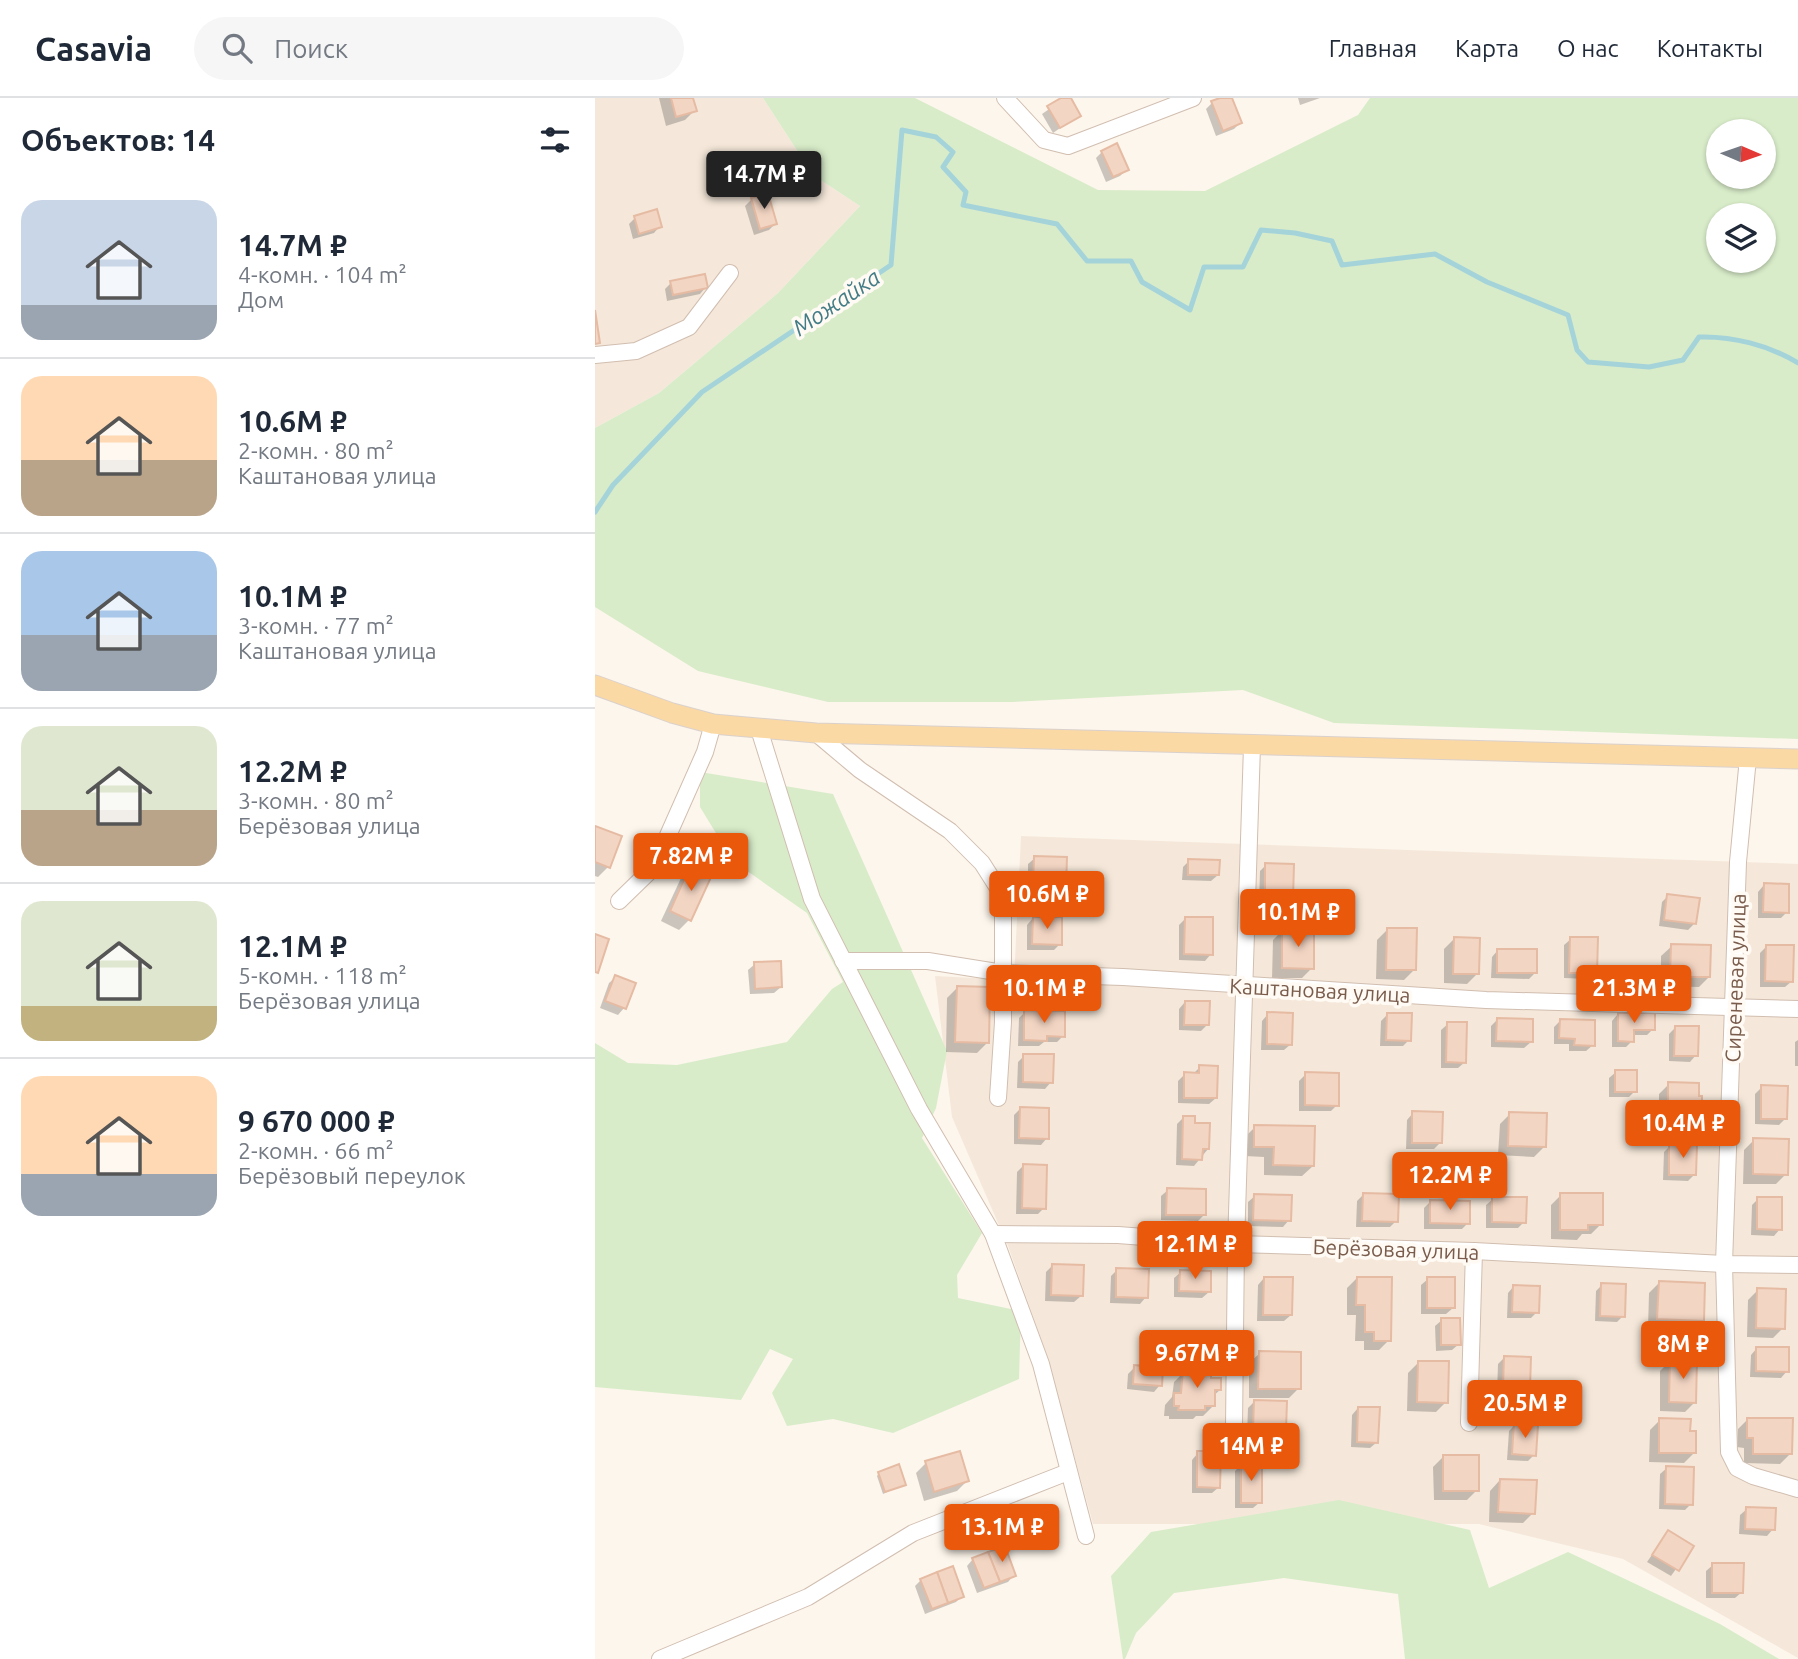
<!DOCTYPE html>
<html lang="ru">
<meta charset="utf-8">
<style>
body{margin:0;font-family:Ubuntu,sans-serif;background:#f6f6f7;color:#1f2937;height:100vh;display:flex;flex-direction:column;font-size:26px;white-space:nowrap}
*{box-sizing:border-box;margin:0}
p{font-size:23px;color:#747a83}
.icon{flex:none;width:38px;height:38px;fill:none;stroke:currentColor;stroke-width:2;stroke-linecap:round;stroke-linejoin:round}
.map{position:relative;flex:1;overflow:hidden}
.panel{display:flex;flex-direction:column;background:#fff;width:595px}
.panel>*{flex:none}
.needle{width:46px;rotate:92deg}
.fabs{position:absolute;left:1111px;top:21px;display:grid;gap:14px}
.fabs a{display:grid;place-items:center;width:70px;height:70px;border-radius:50%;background:#fff;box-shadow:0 2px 5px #0004;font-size:35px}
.price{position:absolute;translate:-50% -60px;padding:0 16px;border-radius:7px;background:#ea580c;color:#fff;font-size:23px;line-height:46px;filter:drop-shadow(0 2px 4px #0008)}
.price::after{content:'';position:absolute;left:50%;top:42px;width:21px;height:16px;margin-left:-10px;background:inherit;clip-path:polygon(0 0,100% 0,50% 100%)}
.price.current{background:#222;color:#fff}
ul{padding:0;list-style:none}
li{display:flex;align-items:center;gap:21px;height:175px;padding:0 21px}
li+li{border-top:2px solid #e0e1e3}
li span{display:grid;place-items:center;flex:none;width:196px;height:140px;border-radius:21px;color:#555}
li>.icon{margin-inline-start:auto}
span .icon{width:84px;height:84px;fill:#fffc;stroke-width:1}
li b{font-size:30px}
h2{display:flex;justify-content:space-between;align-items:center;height:84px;padding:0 21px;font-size:30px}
header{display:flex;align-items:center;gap:42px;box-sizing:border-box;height:98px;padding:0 35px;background:#fff;border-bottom:2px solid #e0e1e3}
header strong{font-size:33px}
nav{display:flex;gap:38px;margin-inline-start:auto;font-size:24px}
.search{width:490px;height:63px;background:#f6f6f7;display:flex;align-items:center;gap:18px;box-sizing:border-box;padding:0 24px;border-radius:38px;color:#747a83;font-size:26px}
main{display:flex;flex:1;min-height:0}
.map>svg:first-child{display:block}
.residential{fill:#f5e8da}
.green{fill:#d8ecc9;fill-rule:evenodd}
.shadow{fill:#0003}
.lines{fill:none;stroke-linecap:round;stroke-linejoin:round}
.stream{stroke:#a5d3da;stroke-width:5}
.building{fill:#f3d5c3;stroke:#e6bba3;stroke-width:2}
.minor-casing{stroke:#d1beb0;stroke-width:18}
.major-casing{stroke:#dad1cd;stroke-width:21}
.minor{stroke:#fff;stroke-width:16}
.major{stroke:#fbd9a5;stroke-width:19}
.labels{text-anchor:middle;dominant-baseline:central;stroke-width:7;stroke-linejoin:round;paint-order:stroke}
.street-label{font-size:21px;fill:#7a5c4d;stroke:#fffaf3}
.water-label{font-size:23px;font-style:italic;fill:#437c86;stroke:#fffaf3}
</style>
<header>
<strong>Casavia</strong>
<div class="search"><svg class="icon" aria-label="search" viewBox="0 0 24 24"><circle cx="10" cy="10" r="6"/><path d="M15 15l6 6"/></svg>Поиск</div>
<nav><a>Главная</a><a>Карта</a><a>О нас</a><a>Контакты</a></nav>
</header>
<main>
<section class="panel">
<h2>Объектов: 14<svg class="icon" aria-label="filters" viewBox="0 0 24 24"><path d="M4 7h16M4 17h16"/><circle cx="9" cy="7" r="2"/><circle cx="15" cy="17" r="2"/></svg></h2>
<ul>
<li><span style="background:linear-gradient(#c9d6e8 75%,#9aa5b1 0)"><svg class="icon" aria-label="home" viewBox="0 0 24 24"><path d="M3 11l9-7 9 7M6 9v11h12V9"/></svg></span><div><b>14.7M ₽</b><p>4-комн. · 104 m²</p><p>Дом</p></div></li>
<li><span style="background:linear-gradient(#ffd9b3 60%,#b9a48a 0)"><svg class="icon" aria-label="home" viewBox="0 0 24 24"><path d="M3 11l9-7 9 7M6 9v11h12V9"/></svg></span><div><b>10.6M ₽</b><p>2-комн. · 80 m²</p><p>Каштановая улица</p></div></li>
<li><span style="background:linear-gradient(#a9c7e8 60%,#9aa5b1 0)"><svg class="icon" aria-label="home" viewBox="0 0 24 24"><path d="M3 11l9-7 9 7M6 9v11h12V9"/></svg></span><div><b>10.1M ₽</b><p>3-комн. · 77 m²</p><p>Каштановая улица</p></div></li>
<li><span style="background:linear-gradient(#dfe7d0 60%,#b9a48a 0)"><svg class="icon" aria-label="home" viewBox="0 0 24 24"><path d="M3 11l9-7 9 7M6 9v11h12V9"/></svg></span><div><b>12.2M ₽</b><p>3-комн. · 80 m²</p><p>Берёзовая улица</p></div></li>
<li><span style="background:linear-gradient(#dfe7d0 75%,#c2b280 0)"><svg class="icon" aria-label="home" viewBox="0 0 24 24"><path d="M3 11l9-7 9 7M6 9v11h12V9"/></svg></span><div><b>12.1M ₽</b><p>5-комн. · 118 m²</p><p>Берёзовая улица</p></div></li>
<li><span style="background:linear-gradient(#ffd9b3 70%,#9aa5b1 0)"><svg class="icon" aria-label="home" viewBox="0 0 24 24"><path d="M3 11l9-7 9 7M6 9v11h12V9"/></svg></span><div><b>9 670 000 ₽</b><p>2-комн. · 66 m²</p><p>Берёзовый переулок</p></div></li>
</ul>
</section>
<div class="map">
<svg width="1203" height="1561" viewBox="0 0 1203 1561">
<rect width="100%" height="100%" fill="#fdf6ec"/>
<!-- residential -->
<g class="residential">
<path d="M0 0H168L218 77 265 108 183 195 64 295 0 330Z"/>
<path d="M426 738 1203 766V1560L1028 1461 884 1426H498L450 1252 413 1148 357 1019 340 878 419 882Z"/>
</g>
<!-- green -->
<g class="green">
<path d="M168 0H320L503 92 610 93 763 17 775 0H1203V641L739 625 648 592 417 604H233L103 573 0 509V330L64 295 183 195 265 108 218 77ZM1124 33H1169V79H1124ZM1124 117H1169V163H1124Z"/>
<path d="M105 674 238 696 352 953 341 1010 327 1040 387 1135 362 1177 363 1200 426 1213 424 1281 298 1335 238 1321 192 1328 177 1295 198 1261 175 1251 146 1302 0 1289V945L33 965 82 967 192 944 237 891 248 884 212 815 138 763 105 709Z"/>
<path d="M744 1402 875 1432 894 1490 973 1454 1125 1526 1184 1561H810L803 1496 689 1480 579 1495 541 1535 530 1561H528L516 1478 556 1434Z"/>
</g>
<!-- shadow -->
<g class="shadow">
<path d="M64 0H97L100 12 90 22 71 28Z"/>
<path d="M470 0H474L484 17 458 35 447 16Z"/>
<path d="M629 0H635L645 25 639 31 621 38 611 11 617 5Z"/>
<path d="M703 0H725L705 7Z"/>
<path d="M507 54 532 71 525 78 511 84 501 60Z"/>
<path d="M157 101 180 126 174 132 159 137 150 108Z"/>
<path d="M40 120 65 128 59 135 38 141 34 126Z"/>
<path d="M76 185 111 189 105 196 72 203 70 191Z"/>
<path d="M0 730 13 769 3 779 0 778Z"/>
<path d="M440 760 470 791 463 797 433 796V766Z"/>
<path d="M594 763 623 777 616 783 587 782 588 769Z"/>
<path d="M671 767 696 800 690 806H664L665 773Z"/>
<path d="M96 770 94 822 84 832 66 823 86 780Z"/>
<path d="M1169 787 1192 814 1186 820H1163V794Z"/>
<path d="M1073 798 1100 825 1093 832 1064 828 1067 804Z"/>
<path d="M438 820 465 846 459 852H432V827Z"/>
<path d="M591 820 616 856 610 863 584 862V827Z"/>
<path d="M688 832 717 870 707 880H677L678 842Z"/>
<path d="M792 832 819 872 809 882 781 881 782 842Z"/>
<path d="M859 841 882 876 872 886 849 885V851Z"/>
<path d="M976 841 1000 874 994 881 969 880V847Z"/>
<path d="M1077 848 1114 879 1104 889 1066 888V858Z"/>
<path d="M1172 848 1197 883 1190 889H1165V855Z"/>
<path d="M903 852 940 875 934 881 896 880 897 859Z"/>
<path d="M160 866 186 889 179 895 155 896 153 872Z"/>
<path d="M21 879 29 910 23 917 5 910 14 885Z"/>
<path d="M362 890 392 945 382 955 351 954 352 900Z"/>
<path d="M590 904 613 926 606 933 584 932V911Z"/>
<path d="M430 914 468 938 462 944H449L444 948H423L424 920Z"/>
<path d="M673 916 696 946 689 952H666L667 923Z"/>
<path d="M1023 916 1058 931 1052 937H1037V943L1031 949H1017V923Z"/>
<path d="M792 917 814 942 808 948H785L786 923Z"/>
<path d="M902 922 936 944 929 950 896 949V928Z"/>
<path d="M966 922 998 947 991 953H974V946H959V929Z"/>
<path d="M853 926 870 964 863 970H846V932Z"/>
<path d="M1080 930 1101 957 1095 964 1074 963V936Z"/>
<path d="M1203 942V968H1200V944Z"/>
<path d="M429 958 456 984 450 991 422 990 423 964Z"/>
<path d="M605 969 621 1000 614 1006 583 1005V983L590 976H598Z"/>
<path d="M1021 974 1040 993 1034 999H1014V980Z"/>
<path d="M711 976 742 1007 736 1013H704V983Z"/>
<path d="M1074 986 1102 1000 1116 1031 1106 1041H1088V1026L1064 1025V996Z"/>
<path d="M1167 989 1191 1020 1184 1027 1160 1026V996Z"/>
<path d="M425 1011 452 1040 446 1047 419 1046V1017Z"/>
<path d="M818 1015 845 1045 839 1051H811L812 1022Z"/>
<path d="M915 1016 949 1049 939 1059 903 1057 905 1026Z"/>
<path d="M588 1020 598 1026 613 1051 599 1068 581 1067 582 1026Z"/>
<path d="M660 1029 718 1068 707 1078 669 1077V1059L650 1058V1039Z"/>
<path d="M1159 1042 1191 1076 1181 1086H1148L1149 1052Z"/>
<path d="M1075 1048 1100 1076 1093 1083 1068 1082 1069 1054Z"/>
<path d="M428 1068 449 1110 443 1116H421L422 1074Z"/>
<path d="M573 1092 609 1117 603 1123 566 1122V1098Z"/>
<path d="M768 1097 801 1123 795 1129H761L762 1103Z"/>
<path d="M966 1097 1006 1126 996 1136H987L982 1142 956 1141V1107Z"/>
<path d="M660 1098 694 1122 688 1129 653 1128V1104Z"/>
<path d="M898 1101 929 1124 923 1130H891V1107Z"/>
<path d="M1163 1101 1185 1131 1179 1138 1156 1137 1157 1107Z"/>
<path d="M836 1103 873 1125 867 1131H829V1110Z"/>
<path d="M457 1168 486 1198 479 1204 450 1203 451 1174Z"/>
<path d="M522 1172 551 1199 545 1206 515 1205 516 1178Z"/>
<path d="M586 1174 614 1194 607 1200 579 1199V1180Z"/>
<path d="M669 1180 696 1217 689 1223H662L663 1187Z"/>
<path d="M762 1180 794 1242 784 1252H769V1243H760L761 1217H752V1190Z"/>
<path d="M833 1181 858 1210 851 1216H826V1187Z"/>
<path d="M1064 1185 1107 1222 1097 1232 1053 1230 1054 1195Z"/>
<path d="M1007 1187 1028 1218 1022 1224 1000 1223 1001 1193Z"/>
<path d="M919 1188 942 1214 936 1220H912L913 1195Z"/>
<path d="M1163 1192 1188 1230 1178 1240 1152 1239 1153 1202Z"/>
<path d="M847 1222 864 1246 857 1252 841 1253 840 1228Z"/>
<path d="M1162 1250 1192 1273 1186 1280 1155 1279 1156 1257Z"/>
<path d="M665 1255 704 1290 694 1300H654V1265Z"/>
<path d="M910 1259 933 1289 926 1296 902 1295 903 1266Z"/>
<path d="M1075 1263 1100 1304 1090 1314 1065 1313V1273Z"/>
<path d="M823 1265 851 1304 841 1314 812 1313 813 1275Z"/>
<path d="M540 1269 565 1287 559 1294 532 1291 533 1276Z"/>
<path d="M589 1274 614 1282 625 1292 618 1298V1308L608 1318H601L598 1321H574V1318H569L570 1307 577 1299 579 1284Z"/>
<path d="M659 1304 689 1332 683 1338 652 1337 653 1310Z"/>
<path d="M763 1310 782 1344 775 1350 756 1349 757 1317Z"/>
<path d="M1153 1321 1195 1356 1185 1366 1149 1365V1350L1142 1349 1143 1331Z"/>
<path d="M1065 1322 1094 1335 1099 1355 1089 1365 1054 1364 1055 1332Z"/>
<path d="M920 1327 939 1357 933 1363 912 1362 914 1333Z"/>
<path d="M603 1355 624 1389 617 1395H597V1362Z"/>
<path d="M848 1359 882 1392 872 1402H839L838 1369Z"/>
<path d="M331 1365 372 1383 362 1393 329 1403 321 1375Z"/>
<path d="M647 1366 665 1404 658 1410H640V1373Z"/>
<path d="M1072 1370 1096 1406 1090 1412 1064 1411 1065 1376Z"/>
<path d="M284 1375 309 1386 288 1396 282 1378Z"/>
<path d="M905 1382 938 1415 928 1425 894 1424 895 1393Z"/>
<path d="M1152 1411 1178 1431 1172 1438 1144 1436 1145 1417Z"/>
<path d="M1073 1434 1097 1448 1076 1478 1052 1464Z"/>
<path d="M378 1461 419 1477 413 1484 382 1495 372 1468Z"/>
<path d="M1118 1467 1147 1494 1140 1500H1111V1473Z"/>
<path d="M326 1482 367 1498 361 1504 330 1516 320 1488Z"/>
</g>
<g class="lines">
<!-- stream -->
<path class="stream" d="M0 414 18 387 107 294 296 167 307 32 341 39 358 54 348 69 371 94 368 107 462 126 492 163H536L547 184 595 212 609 169H648L666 132 700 135 737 143 747 167 840 156 892 184 973 217 982 252 993 264 1054 269 1088 262 1104 239C1137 238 1174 247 1203 265"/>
</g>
<!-- building -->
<g class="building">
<path d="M76 0H98L102 13 81 19Z"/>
<path d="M466 0H476L486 18 465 30 452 8Z"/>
<path d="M625 0H637L647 25 628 33 616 3Z"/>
<path d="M522 45 534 72 518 79 506 53Z"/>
<path d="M173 95 182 126 165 131 156 100Z"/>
<path d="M62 111 67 129 44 136 39 118Z"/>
<path d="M110 176 113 190 78 197 75 183Z"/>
<path d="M0 212 5 245 0 246Z"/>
<path d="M0 728 27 738 15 770 0 764Z"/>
<path d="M439 758 472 759 471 791H438Z"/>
<path d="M593 761 625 762 624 777H593Z"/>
<path d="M670 765 699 766 698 801 670 800Z"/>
<path d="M95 768 117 777 96 823 75 813Z"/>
<path d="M1169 785 1194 786V815L1168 814Z"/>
<path d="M1072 796 1105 800 1101 826 1069 822Z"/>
<path d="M438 819H467V847L437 846Z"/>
<path d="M590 819H618V857L589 856Z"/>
<path d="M792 830H822L821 872H791Z"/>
<path d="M687 831H719V871L687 870Z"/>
<path d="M0 836 14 841 3 875 0 874Z"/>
<path d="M859 839 885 840 884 876H858Z"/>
<path d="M975 839H1003L1002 875H974Z"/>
<path d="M1076 846 1116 847 1115 879H1075Z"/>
<path d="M1171 847H1199L1198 884 1170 883Z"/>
<rect x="902" y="851" width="40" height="24"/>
<path d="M186 863 187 889 160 891 159 864Z"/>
<path d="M20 877 41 885 31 911 10 903Z"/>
<path d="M362 888 395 889 394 945 360 944Z"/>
<path d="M590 903H615L614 927H589Z"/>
<path d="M429 912 470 913V939L452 938V943L429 942Z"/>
<path d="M672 914 698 915 697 947 672 946Z"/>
<path d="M792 915H817L816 943 791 942Z"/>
<path d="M1023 915H1060V932H1039V944L1023 943Z"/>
<path d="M902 920 938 921V944L901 943Z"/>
<path d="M965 921 1000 922V948L979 947 980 941 964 940Z"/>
<path d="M852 924H872L871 965 851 964Z"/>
<path d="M1080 928H1104L1103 958H1079Z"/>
<path d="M428 956H459L458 985 428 984Z"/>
<path d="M604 967 623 968 622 1000H589V974L604 975Z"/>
<rect x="1020" y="972" width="22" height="22"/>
<path d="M710 974 744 975V1008L710 1007Z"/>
<path d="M1073 984 1104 985V998H1107V1004L1118 1005V1032L1097 1031V1017L1073 1016Z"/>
<path d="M1166 987 1193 988 1192 1021H1166Z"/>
<path d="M425 1009 454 1010V1041L424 1040Z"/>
<path d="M817 1013 848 1014 847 1045H817Z"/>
<path d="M914 1014 952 1015 951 1049 913 1048Z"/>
<path d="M588 1018H600V1025H615L614 1051H608L607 1062 587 1061Z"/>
<path d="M659 1027 720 1028 719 1068 678 1067 679 1049H659Z"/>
<path d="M1158 1040 1194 1041 1193 1077 1158 1076Z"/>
<path d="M1074 1046 1102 1047 1101 1077H1074Z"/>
<path d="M428 1066 452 1067 451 1111 427 1110Z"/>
<path d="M572 1090 611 1091V1117H571Z"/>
<path d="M768 1095 804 1096 803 1124 767 1123Z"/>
<path d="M965 1095H1008V1127H993V1132H965Z"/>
<path d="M659 1096 697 1097 696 1123 658 1122Z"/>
<path d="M897 1099H932L931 1125 897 1124Z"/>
<path d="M1162 1099H1187V1132L1162 1131Z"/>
<path d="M835 1102 875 1103V1126L835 1125Z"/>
<path d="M457 1166 489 1167 488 1198 456 1197Z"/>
<path d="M521 1170 554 1171 553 1200 521 1199Z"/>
<path d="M585 1172 616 1173V1194L584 1193Z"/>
<path d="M669 1179H698L697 1217H668Z"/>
<path d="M762 1179H797L796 1243H779V1234H770V1207H761Z"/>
<rect x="832" y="1179" width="28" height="31"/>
<path d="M1064 1183 1110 1185 1109 1223 1062 1221Z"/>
<path d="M1006 1185 1031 1186 1030 1219 1005 1218Z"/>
<path d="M918 1187 945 1188 944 1215 917 1214Z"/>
<path d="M1162 1190 1191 1191 1190 1231 1161 1230Z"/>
<path d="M846 1220H865L866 1247H846Z"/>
<path d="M1161 1249H1194V1274L1161 1273Z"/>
<path d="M664 1253 706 1254V1291H663Z"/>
<path d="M909 1258 936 1259 935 1290 908 1289Z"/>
<path d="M1075 1261H1102L1101 1305 1074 1304Z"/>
<path d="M823 1263H854L853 1305 822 1304Z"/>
<path d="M539 1267 568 1270 567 1288 538 1286Z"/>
<path d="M588 1272H616V1280H626V1292H620V1308H610V1312H583L584 1308H579V1295H586Z"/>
<path d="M659 1302 692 1303 691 1332H658Z"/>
<path d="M763 1309H785L783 1345 762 1344Z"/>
<path d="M1064 1320 1096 1321 1095 1333H1101V1355H1064Z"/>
<path d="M1152 1320H1198L1197 1356H1158V1340H1152Z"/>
<path d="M919 1325 943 1327 941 1358 917 1356Z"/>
<path d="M365 1353 374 1383 339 1394 330 1363Z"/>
<path d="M602 1353H626L625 1390 602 1389Z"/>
<rect x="848" y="1357" width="36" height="36"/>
<rect x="646" y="1365" width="21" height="40"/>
<path d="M304 1366 311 1387 290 1394 283 1374Z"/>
<path d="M1071 1368 1099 1369 1098 1407 1070 1406Z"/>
<path d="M905 1381 942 1382 940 1416 903 1414Z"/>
<path d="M1151 1409 1181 1410 1180 1432 1150 1431Z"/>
<path d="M1073 1432 1099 1448 1084 1473 1057 1457Z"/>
<path d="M410 1448 421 1478 405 1484 393 1454Z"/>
<path d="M393 1454 405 1484 389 1490 377 1460Z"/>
<path d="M1117 1465H1149L1148 1495H1117Z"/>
<path d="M358 1468 369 1499 353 1505 342 1474Z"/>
<path d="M342 1474 353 1505 337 1511 325 1481Z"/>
</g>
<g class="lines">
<defs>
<g id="minor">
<path d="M410 0 449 42 473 48 598 0"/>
<path d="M0 257 41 253 94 229 135 175"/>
<path d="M164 631 217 801 324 1011 398 1136 446 1266 491 1438"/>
<path d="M221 635 265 672 355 733 387 765 408 798V924L403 1000"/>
<path d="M1153 660 1143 764 1129 1166 1134 1354 1142 1370 1158 1378 1203 1391"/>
<path d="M24 803 59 769 110 654 118 626"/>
<path d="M248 863H333L408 875 528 879 891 902 1203 911"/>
<path d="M398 1136 523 1137 641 1146 879 1153 1129 1166 1203 1167"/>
<path d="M874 1325 879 1153"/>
<path d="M639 1329 641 1146 657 648"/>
<path d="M65 1561 213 1499 318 1435 473 1374"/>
</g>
<path id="major" d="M0 587 77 615 118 626 221 635 1203 661"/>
</defs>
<!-- minor casing -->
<use href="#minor" class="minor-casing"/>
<!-- major casing -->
<use href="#major" class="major-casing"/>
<!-- minor -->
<use href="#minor" class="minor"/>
<!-- major -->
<use href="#major" class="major"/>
</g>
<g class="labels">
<!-- street labels -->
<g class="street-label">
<text transform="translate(1140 880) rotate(-88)">Сиреневая улица</text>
<text transform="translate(725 892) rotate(3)">Каштановая улица</text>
<text transform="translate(801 1151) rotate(2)">Берёзовая улица</text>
</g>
<!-- water labels -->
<g class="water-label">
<text transform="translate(241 204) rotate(-34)">Можайка</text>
</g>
</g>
</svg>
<div class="fabs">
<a><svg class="needle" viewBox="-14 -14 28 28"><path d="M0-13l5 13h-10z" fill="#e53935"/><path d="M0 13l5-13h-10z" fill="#747a83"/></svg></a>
<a><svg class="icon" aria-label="layers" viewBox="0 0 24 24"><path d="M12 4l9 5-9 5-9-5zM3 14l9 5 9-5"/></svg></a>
</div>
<b class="price current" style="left:169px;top:113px">14.7M ₽</b>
<b class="price" style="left:96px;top:795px">7.82M ₽</b>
<b class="price" style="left:452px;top:833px">10.6M ₽</b>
<b class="price" style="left:703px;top:851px">10.1M ₽</b>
<b class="price" style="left:449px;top:927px">10.1M ₽</b>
<b class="price" style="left:1039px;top:927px">21.3M ₽</b>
<b class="price" style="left:1088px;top:1062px">10.4M ₽</b>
<b class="price" style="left:855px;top:1114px">12.2M ₽</b>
<b class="price" style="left:600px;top:1183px">12.1M ₽</b>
<b class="price" style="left:1088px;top:1283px">8M ₽</b>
<b class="price" style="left:602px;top:1292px">9.67M ₽</b>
<b class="price" style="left:930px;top:1342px">20.5M ₽</b>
<b class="price" style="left:656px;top:1385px">14M ₽</b>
<b class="price" style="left:407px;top:1466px">13.1M ₽</b>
</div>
</main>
